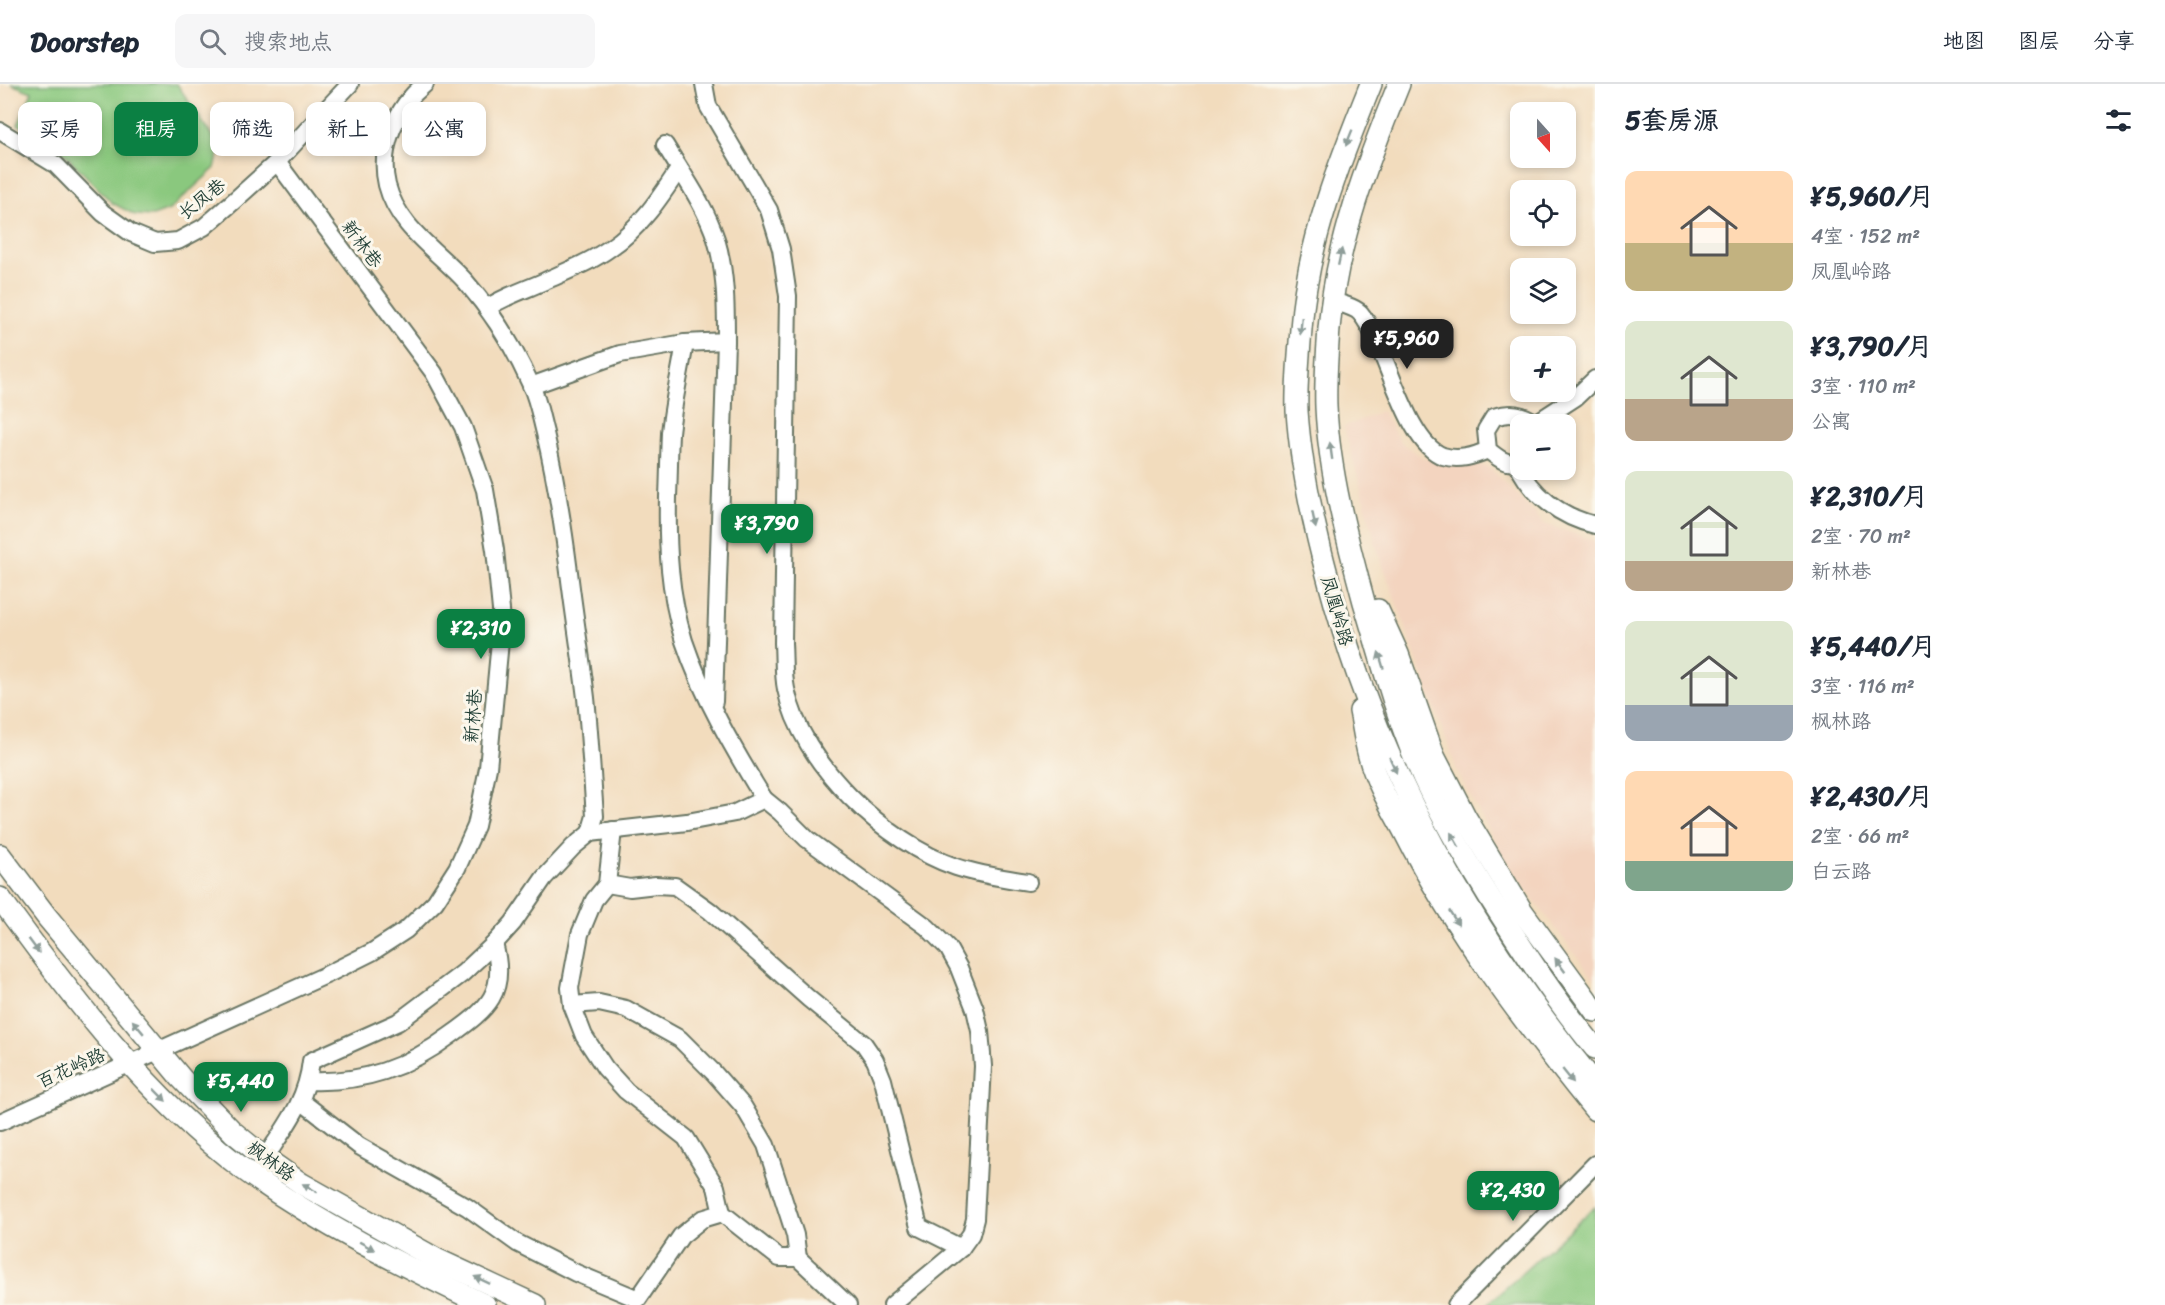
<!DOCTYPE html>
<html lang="zh">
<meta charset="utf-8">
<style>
body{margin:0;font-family:Sriracha,"LXGW WenKai TC",sans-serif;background:#f6f6f7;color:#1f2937;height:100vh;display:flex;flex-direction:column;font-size:22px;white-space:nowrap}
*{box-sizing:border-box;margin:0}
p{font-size:20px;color:#747a83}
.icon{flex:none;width:33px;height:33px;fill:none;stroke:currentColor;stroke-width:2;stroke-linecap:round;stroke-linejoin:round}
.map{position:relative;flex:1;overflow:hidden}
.sheet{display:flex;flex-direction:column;background:#fff;width:570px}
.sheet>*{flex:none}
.top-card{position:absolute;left:18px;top:18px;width:570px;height:54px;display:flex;gap:12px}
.needle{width:39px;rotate:159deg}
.controls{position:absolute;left:1510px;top:18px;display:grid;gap:12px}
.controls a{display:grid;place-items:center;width:66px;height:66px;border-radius:12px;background:#fff;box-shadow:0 3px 9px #0003;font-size:30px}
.price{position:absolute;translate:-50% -51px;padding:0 14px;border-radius:12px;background:#0b8043;color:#fff;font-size:20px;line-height:39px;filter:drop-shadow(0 2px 3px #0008)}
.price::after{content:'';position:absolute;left:50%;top:36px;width:18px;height:14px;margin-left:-9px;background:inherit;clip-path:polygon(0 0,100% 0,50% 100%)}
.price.active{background:#222;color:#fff}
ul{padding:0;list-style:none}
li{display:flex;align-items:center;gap:18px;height:150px;padding:0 30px}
li span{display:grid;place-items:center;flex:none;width:168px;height:120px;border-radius:12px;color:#555}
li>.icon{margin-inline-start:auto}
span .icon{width:72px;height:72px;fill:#fffc;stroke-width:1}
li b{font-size:26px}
h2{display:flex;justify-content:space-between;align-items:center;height:72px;padding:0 30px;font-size:26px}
.chip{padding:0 21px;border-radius:12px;background:#fff;box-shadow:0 3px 9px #0003;font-size:21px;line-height:54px}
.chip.active{background:#0b8043;color:#fff}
header{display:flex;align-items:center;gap:36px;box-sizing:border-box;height:84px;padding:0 30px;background:#fff;border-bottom:2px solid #e0e1e3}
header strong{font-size:28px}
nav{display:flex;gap:33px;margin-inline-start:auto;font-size:21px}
.search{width:420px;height:54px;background:#f6f6f7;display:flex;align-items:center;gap:15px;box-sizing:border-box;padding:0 21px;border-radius:12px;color:#747a83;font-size:22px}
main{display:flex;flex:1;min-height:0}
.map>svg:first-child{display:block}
.built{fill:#f3d4bf}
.green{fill:#8ac87e;stroke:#548259;stroke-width:1.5}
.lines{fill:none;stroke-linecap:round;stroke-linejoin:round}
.minor-casing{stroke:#697564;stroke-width:20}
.major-casing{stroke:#697564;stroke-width:24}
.minor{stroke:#fff;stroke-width:16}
.major{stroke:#fff;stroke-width:21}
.oneway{fill:#8f9e9a}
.labels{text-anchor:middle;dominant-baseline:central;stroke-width:6;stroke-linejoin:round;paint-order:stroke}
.street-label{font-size:18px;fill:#1f3d34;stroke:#fbf7ec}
</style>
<header>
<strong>Doorstep</strong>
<div class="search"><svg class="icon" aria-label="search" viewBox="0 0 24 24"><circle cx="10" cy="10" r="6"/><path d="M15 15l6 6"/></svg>搜索地点</div>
<nav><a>地图</a><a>图层</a><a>分享</a></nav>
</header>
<main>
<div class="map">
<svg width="1595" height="1221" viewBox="0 0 1595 1221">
<rect width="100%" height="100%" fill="#fbf7ec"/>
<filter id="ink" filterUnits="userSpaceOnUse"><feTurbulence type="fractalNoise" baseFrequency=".0167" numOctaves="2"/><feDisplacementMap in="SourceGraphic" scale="12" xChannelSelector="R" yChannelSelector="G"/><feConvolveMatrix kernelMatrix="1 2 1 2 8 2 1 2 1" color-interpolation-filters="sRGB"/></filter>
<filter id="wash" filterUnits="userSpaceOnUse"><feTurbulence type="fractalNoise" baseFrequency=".008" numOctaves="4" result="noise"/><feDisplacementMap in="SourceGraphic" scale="24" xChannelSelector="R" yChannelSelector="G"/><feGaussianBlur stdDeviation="1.35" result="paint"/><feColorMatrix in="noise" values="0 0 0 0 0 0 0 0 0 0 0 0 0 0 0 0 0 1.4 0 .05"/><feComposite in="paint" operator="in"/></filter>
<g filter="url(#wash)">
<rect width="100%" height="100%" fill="#f2dcbd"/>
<!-- built -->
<path class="built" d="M1382 327 1401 359 1425 375 1489 383 1545 440 1595 457V896L1510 785 1458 689 1378 468 1344 343Z"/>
<!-- green -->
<g class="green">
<path d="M11 0H177L216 58 218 72 215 84 169 126 153 132 135 131 112 119 57 62 18 41 32 8Z"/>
<path d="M1595 1123V1221H1487Z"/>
</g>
</g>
<g filter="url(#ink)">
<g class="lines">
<defs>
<g id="minor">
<path d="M425 0C397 22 378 64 387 101 398 144 438 167 466 198 492 228 515 265 531 301 538 316 541 334 545 349 556 395 563 441 569 488 574 530 581 572 586 614 590 653 592 692 595 732L590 749"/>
<path d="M704 0 708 22 769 126 781 165 788 212 783 559C784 574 783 591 786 605 801 680 886 759 956 783 980 791 1003 794 1028 798"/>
<path d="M0 47 56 81 103 129 131 149 155 159 178 157 204 143 235 116 277 78 350 0"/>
<path d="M1332 217C1341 220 1356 223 1361 230 1387 262 1405 359 1443 372 1459 377 1474 372 1488 366"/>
<path d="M487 224C505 212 525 206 545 197 567 187 591 178 610 164 640 144 660 114 679 85"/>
<path d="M531 302 620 270 685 259"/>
<path d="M1536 339 1576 313 1595 295"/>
<path d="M1521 376C1508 383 1498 374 1488 366L1486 346 1494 333C1511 328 1521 329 1536 339"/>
<path d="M1517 379C1531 411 1561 433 1595 441"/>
<path d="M714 618 726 257"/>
<path d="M764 715 780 728 807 755 927 843 948 864 959 884 975 925 980 947 983 982 975 1135 971 1150 961 1164 892 1221"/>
<path d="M607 800 630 804 656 801 675 802 710 827 809 915 864 960 875 976 883 996 919 1143 961 1164"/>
<path d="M572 921 599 919 626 925 680 955 714 989 743 1022 766 1061 795 1151 798 1174 848 1221"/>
<path d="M309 997C364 999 407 984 451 951 487 925 508 909 494 860"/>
<path d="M301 1017 359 1062 467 1123 517 1159 576 1189 638 1215 681 1152 702 1135 722 1129 716 1103 686 1054 626 1007 605 984 584 952 572 921 570 904 580 850 594 816 607 800 613 746"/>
<path d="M0 1038 326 891 372 868 406 846 435 818 457 784 476 742 488 684 502 536 495 466 485 406 463 343 434 289 277 78"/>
<path d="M265 1074C286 1042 307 1016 311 977L398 938 463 889 494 860 513 839 544 794 573 763 590 749 687 738 735 729 764 715C734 666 702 611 684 557 669 509 667 462 668 413 669 391 669 370 670 349 673 319 680 289 685 259L726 257C726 223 726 188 716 155 705 121 683 91 665 61"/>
<path d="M722 1129 779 1174H798"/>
<path d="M1456 1221 1595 1080"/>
</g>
<g id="major">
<path d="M1371 0C1339 79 1307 159 1301 245 1299 272 1296 301 1297 327 1301 385 1314 443 1329 498 1379 687 1472 850 1595 1000"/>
<path d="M1399 0C1367 79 1336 159 1329 245 1327 271 1325 297 1326 323 1329 388 1347 455 1364 518 1380 571 1394 625 1416 677 1436 725 1463 770 1490 814 1523 866 1556 917 1595 964"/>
<path d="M1378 526 1398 570 1434 672 1466 734 1522 827 1595 927"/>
<path d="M1360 627C1363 642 1365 658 1369 672 1376 698 1391 723 1404 747 1455 848 1524 938 1595 1026"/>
<path d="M0 771 47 833 181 994 233 1048 265 1074 302 1100 436 1175 535 1221"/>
<path d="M0 814C70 911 147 1013 243 1085 318 1140 402 1181 485 1221"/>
</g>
</defs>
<!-- minor casing -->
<use href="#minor" class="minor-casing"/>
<!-- major casing -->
<use href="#major" class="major-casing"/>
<!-- minor -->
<use href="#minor" class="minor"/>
<!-- major -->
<use href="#major" class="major"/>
</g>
<!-- one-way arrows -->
<defs><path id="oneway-solid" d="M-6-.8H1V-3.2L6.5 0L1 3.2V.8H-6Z" transform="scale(1.5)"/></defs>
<g class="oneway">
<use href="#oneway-solid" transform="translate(1349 54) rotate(112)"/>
<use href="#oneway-solid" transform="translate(1340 173) rotate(-78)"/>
<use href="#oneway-solid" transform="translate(1301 242) rotate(95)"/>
<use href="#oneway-solid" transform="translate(1331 367) rotate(-98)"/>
<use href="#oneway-solid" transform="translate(1314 436) rotate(78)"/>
<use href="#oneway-solid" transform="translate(1381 576) rotate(-107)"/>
<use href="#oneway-solid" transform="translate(1393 681) rotate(66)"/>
<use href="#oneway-solid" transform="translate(1455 756) rotate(-120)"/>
<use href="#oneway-solid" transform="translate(1454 834) rotate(57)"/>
<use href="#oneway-solid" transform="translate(34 862) rotate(53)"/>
<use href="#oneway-solid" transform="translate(1560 881) rotate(-126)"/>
<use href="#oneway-solid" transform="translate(138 943) rotate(-130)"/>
<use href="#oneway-solid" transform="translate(1568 992) rotate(51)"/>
<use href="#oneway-solid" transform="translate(160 1011) rotate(45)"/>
<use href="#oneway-solid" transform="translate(310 1104) rotate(-150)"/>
<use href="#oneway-solid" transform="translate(367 1162) rotate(29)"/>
<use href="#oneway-solid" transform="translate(482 1196) rotate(-155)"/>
</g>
</g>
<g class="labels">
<!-- street labels -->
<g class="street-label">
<text transform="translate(202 115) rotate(-38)">长凤巷</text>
<text transform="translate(362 160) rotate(53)">新林巷</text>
<text transform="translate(1337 527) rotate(74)">凤凰岭路</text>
<text transform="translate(473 632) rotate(-85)">新林巷</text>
<text transform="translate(71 984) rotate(-24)">百花岭路</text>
<text transform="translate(271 1077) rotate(36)">枫林路</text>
</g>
</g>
</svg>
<div class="controls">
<a><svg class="needle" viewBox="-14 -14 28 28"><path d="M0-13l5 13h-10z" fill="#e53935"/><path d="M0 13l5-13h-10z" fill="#747a83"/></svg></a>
<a><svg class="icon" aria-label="locate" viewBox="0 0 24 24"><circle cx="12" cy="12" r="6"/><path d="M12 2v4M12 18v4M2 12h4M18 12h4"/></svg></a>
<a><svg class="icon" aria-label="layers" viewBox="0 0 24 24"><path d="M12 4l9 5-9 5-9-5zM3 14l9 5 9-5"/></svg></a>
<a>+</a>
<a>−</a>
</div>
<b class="price active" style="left:1407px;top:286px">¥5,960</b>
<b class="price" style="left:767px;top:471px">¥3,790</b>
<b class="price" style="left:481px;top:576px">¥2,310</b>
<b class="price" style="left:241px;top:1029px">¥5,440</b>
<b class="price" style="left:1513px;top:1138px">¥2,430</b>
<div class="top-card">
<a class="chip">买房</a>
<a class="chip active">租房</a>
<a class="chip">筛选</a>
<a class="chip">新上</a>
<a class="chip">公寓</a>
</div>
</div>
<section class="sheet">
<h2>5套房源<svg class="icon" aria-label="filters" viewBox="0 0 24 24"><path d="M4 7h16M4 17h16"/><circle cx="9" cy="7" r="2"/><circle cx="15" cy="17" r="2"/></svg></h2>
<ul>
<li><span style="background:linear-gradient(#ffd9b3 60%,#c2b280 0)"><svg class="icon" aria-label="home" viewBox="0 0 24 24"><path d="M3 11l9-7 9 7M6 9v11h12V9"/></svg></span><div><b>¥5,960/月</b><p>4室 · 152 m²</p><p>凤凰岭路</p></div></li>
<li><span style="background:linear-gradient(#dfe7d0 65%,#b9a48a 0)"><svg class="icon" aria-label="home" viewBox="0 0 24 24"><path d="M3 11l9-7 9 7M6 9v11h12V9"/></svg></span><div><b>¥3,790/月</b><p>3室 · 110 m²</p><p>公寓</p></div></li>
<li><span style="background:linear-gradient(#dfe7d0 75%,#b9a48a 0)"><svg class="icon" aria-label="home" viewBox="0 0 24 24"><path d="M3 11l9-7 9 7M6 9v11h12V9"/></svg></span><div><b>¥2,310/月</b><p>2室 · 70 m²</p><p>新林巷</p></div></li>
<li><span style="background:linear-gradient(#dfe7d0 70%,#9aa5b1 0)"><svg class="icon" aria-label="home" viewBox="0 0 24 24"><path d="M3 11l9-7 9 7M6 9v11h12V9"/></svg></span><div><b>¥5,440/月</b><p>3室 · 116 m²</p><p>枫林路</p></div></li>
<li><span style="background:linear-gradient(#ffd9b3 75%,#7fa58c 0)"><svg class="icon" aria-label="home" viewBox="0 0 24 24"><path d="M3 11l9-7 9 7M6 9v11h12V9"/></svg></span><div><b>¥2,430/月</b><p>2室 · 66 m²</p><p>白云路</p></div></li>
</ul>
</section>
</main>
